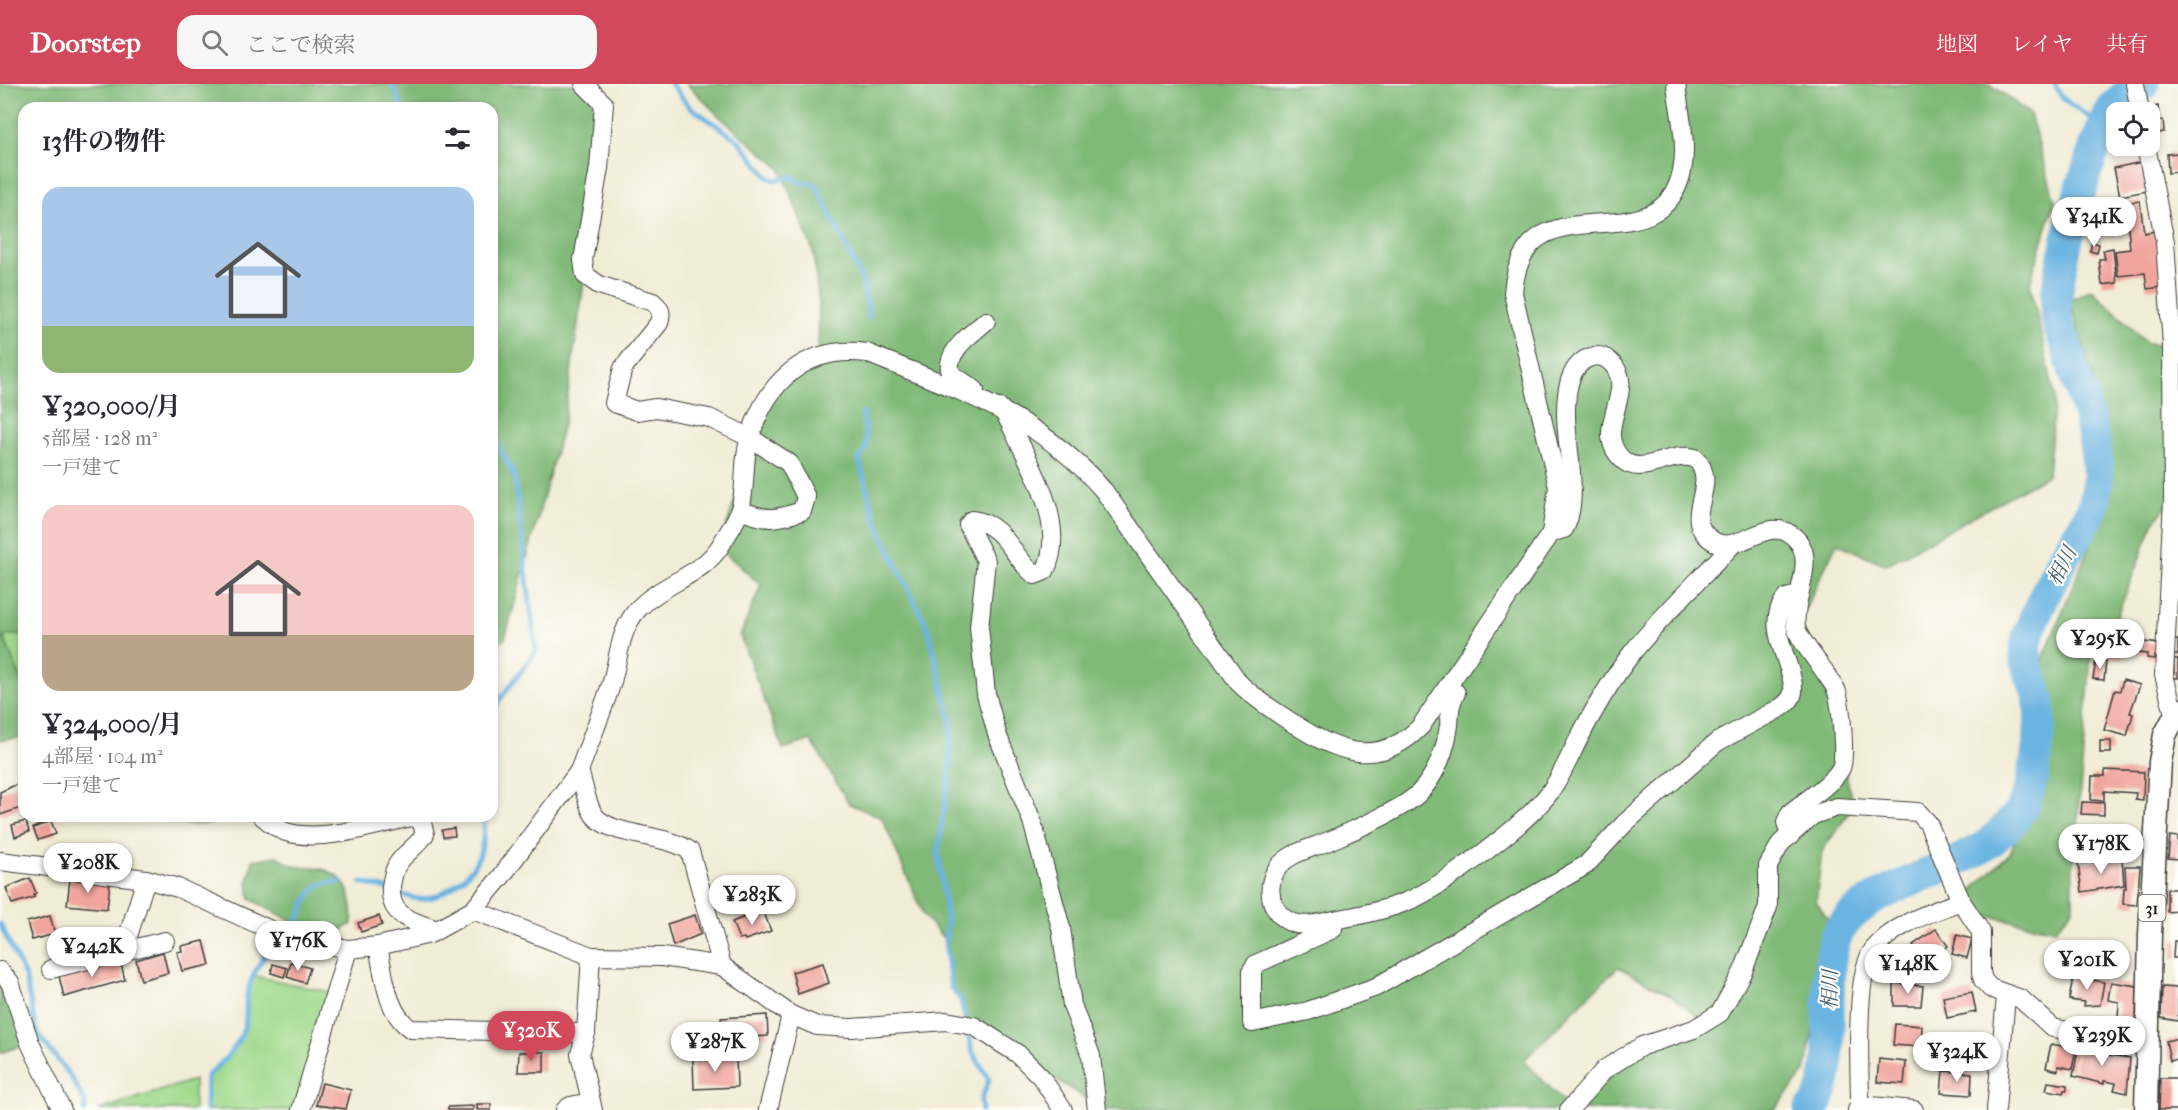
<!DOCTYPE html>
<html lang="ja">
<meta charset="utf-8">
<style>
body{margin:0;font-family:"IM FELL French Canon","Noto Serif JP",serif;background:#f7f7f7;color:#2b2b33;height:100vh;display:flex;flex-direction:column;font-size:22px;white-space:nowrap}
*{box-sizing:border-box;margin:0}
p{font-size:20px;color:#7c7c81}
.icon{flex:none;width:33px;height:33px;fill:none;stroke:currentColor;stroke-width:2;stroke-linecap:round;stroke-linejoin:round}
.map{position:relative;flex:1;overflow:hidden}
.details{position:absolute;left:18px;top:18px;width:480px;height:720px;display:flex;flex-direction:column;background:#fff;border-radius:18px;box-shadow:0 3px 9px #0003}
.details>*{flex:none}
.fabs{position:absolute;left:2106px;top:18px;display:grid;gap:12px}
.fabs a{display:grid;place-items:center;width:54px;height:54px;border-radius:12px;background:#fff;box-shadow:0 3px 9px #0003;font-size:30px}
.price{position:absolute;translate:-50% -51px;padding:0 14px;border-radius:21px;background:#fff;color:#222;font-size:20px;line-height:39px;filter:drop-shadow(0 2px 3px #0008)}
.price::after{content:'';position:absolute;left:50%;top:36px;width:18px;height:14px;margin-left:-9px;background:inherit;clip-path:polygon(0 0,100% 0,50% 100%)}
.price.active{background:#d1495b;color:#fff}
ul{padding:0;list-style:none}
li{display:grid;align-content:center;gap:12px;height:318px;padding:0 24px}
li span{display:grid;place-items:center;height:186px;border-radius:18px;color:#555}
li>.icon{margin-inline-start:auto}
span .icon{width:108px;height:108px;fill:#fffc;stroke-width:1}
li b{font-size:26px}
h2{display:flex;justify-content:space-between;align-items:center;height:72px;padding:0 24px;font-size:26px}
header{display:flex;align-items:center;gap:36px;box-sizing:border-box;height:84px;padding:0 30px;background:#d1495b;color:#fff}
header strong{font-size:28px}
nav{display:flex;gap:33px;margin-inline-start:auto;font-size:21px}
.search{width:420px;height:54px;background:#f7f7f7;display:flex;align-items:center;gap:15px;box-sizing:border-box;padding:0 21px;border-radius:18px;color:#7c7c81;font-size:22px}
.map>svg:first-child{display:block}
.green{fill:#a0d98c;stroke:#5e7a54;stroke-width:1.5}
.forest{fill:#80b978;stroke:#4e6a4a;stroke-width:1.5;fill-rule:evenodd}
.lines{fill:none;stroke-linecap:round;stroke-linejoin:round}
.stream{stroke:#6ab4e2;stroke-width:5}
.river{stroke:#6ab4e2;stroke-width:32}
.building{fill:#f0a49d}
.minor-casing{stroke:#3c3b38;stroke-width:20}
.major-casing{stroke:#3c3b38;stroke-width:25}
.minor{stroke:#fff;stroke-width:18}
.major{stroke:#fff;stroke-width:22}
.labels{text-anchor:middle;dominant-baseline:central;stroke-width:4.5;stroke-linejoin:round;paint-order:stroke}
.shield{fill:#fdfcf7;stroke:#605f5e;stroke-width:1.5}
.shield-label{font-size:16px;font-weight:bold;fill:#1c1c1c}
.water-label{font-size:20px;font-style:italic;fill:#3f6075;stroke:#fdfcf7}
</style>
<header>
<strong>Doorstep</strong>
<div class="search"><svg class="icon" aria-label="search" viewBox="0 0 24 24"><circle cx="10" cy="10" r="6"/><path d="M15 15l6 6"/></svg>ここで検索</div>
<nav><a>地図</a><a>レイヤ</a><a>共有</a></nav>
</header>
<div class="map">
<svg width="2178" height="1026" viewBox="0 0 2178 1026">
<rect width="100%" height="100%" fill="#fdfcf7"/>
<filter id="ink" filterUnits="userSpaceOnUse"><feTurbulence type="fractalNoise" baseFrequency=".0167" numOctaves="2"/><feDisplacementMap in="SourceGraphic" scale="12" xChannelSelector="R" yChannelSelector="G"/><feConvolveMatrix kernelMatrix="1 2 1 2 8 2 1 2 1" color-interpolation-filters="sRGB"/></filter>
<filter id="wash" filterUnits="userSpaceOnUse"><feTurbulence type="fractalNoise" baseFrequency=".008" numOctaves="4" result="noise"/><feDisplacementMap in="SourceGraphic" scale="24" xChannelSelector="R" yChannelSelector="G"/><feGaussianBlur stdDeviation="1.35" result="paint"/><feColorMatrix in="noise" values="0 0 0 0 0 0 0 0 0 0 0 0 0 0 0 0 0 1.4 0 .05"/><feComposite in="paint" operator="in"/></filter>
<g filter="url(#wash)">
<rect width="100%" height="100%" fill="#f1ecd5"/>
<!-- green -->
<g class="green">
<path d="M24 550V603L3 551Z"/>
<path d="M255 892 335 909 301 1026H206L207 992 236 962 245 942 247 910Z"/>
<path d="M194 996V1026H99Z"/>
</g>
<!-- forest -->
<g class="forest">
<path d="M0 0H584L604 20 585 191 564 337 505 555 492 563V24H24V550L3 552 24 603V653L0 656Z"/>
<path d="M687 0H1990L2030 30 2055 117 2030 199 2055 313 2048 391 1886 481 1837 459 1796 544 1836 604 1843 675 1853 723 1822 767 1816 817 1833 843 1805 988 1774 1026H1097V1021L967 942 961 916 951 904 945 856 924 832 882 734 849 720 811 656 783 665 740 552 761 501 719 464 772 304 818 271 819 220 813 167 780 84 721 34ZM1618 883 1672 912 1705 938 1605 985 1570 1025 1524 976Z"/>
<path d="M2092 205 2147 259 2172 261 2173 416 2154 437 2110 550 2091 573 2079 717 2077 768 2073 776V825L2055 846 1969 828 1961 817 2010 769 2039 691 2046 629 2039 601 2041 580 2112 406 2094 298 2069 216Z"/>
<path d="M159 732H229C210 742 177 747 159 732Z"/>
<path d="M277 772C282 775 288 780 294 782 301 784 310 782 317 784 347 789 354 812 352 840L340 847 330 842 307 845 250 815 248 797 253 776Z"/>
<path d="M0 887 30 959 0 969Z"/>
</g>
<g class="lines">
<!-- stream -->
<g class="stream">
<path d="M392 0 402 24"/>
<path d="M671 0 689 22 739 57 768 93 774 96 792 93 802 99H813L818 104 863 198 869 234"/>
<path d="M2055 0C2061 20 2086 30 2103 41"/>
<path d="M863 329 867 362 859 376 876 438 928 545 951 637 950 683 938 767 947 837 945 856 951 904 961 916 972 967 989 996 981 1016 982 1026"/>
<path d="M492 350 514 391 536 567 492 626"/>
<path d="M362 799 388 805"/>
<path d="M400 810C407 812 416 816 423 815 441 814 468 794 476 778 484 765 484 747 484 732"/>
<path d="M0 840 25 892 37 949 71 993 85 1018V1026"/>
<path d="M287 849C311 828 299 796 341 798"/>
<path d="M206 1026 207 992C223 978 237 965 244 944 248 934 245 922 247 911 251 890 265 868 280 855"/>
</g>
<!-- river -->
<path class="river" d="M1810 1026C1845 996 1815 889 1839 847 1863 805 1946 789 1986 761 1997 753 2012 738 2020 727 2034 707 2043 642 2039 617 2036 597 2022 582 2026 560 2030 539 2053 494 2064 473 2077 449 2094 433 2097 404 2102 359 2080 308 2067 265 2064 254 2057 242 2056 231 2052 196 2093 49 2115 21 2122 12 2135 6 2144 0"/>
</g>
<g id="blocks">
<!-- building -->
<g class="building">
<path d="M2158 22 2159 33 2151 34 2150 24Z"/>
<path d="M2163 36 2164 48 2153 50 2152 37Z"/>
<path d="M2178 69V88L2168 89 2167 70Z"/>
<path d="M2142 78 2148 107 2120 112 2114 84Z"/>
<path d="M2140 117 2144 149 2155 147 2162 203 2147 205 2145 189 2118 192 2115 167 2130 165 2127 134 2106 137 2104 122Z"/>
<path d="M2092 158 2099 160 2097 169 2090 167Z"/>
<path d="M2113 164 2117 199 2102 201 2099 175H2105L2103 166Z"/>
<path d="M2112 554 2124 556V575L2109 573Z"/>
<path d="M2131 556 2159 560 2158 572H2154V575L2147 574V570L2129 568Z"/>
<rect x="2174" y="556" width="4" height="15"/>
<rect x="2174" y="575" width="4" height="19"/>
<path d="M2096 576 2106 577 2104 596 2093 595Z"/>
<path d="M2123 596 2140 601 2130 629 2133 630 2127 652 2104 646 2115 606 2120 607Z"/>
<rect x="2100" y="657" width="11" height="12"/>
<path d="M2105 686 2144 688 2143 716 2135 715 2136 709 2104 707V717L2091 716 2092 692H2105Z"/>
<path d="M24 697V723L0 731V708Z"/>
<path d="M2082 718 2104 719V731L2081 730Z"/>
<path d="M35 732H50L51 735 38 740Z"/>
<path d="M26 737 29 748 15 753 12 741Z"/>
<path d="M51 737 56 750 38 756 33 744Z"/>
<path d="M454 744 455 752 443 753 442 746Z"/>
<path d="M2170 752 2178 753V775L2168 774Z"/>
<path d="M2122 775 2124 801 2082 808 2078 779Z"/>
<path d="M2125 782H2140L2137 821 2123 820 2124 804H2126Z"/>
<path d="M30 794 36 809 33 811 35 813 12 820 6 804Z"/>
<path d="M70 795 110 799 107 825 67 821Z"/>
<path d="M2167 805H2178V827L2167 828Z"/>
<path d="M763 826 771 847 745 856 744 854 739 855 732 838Z"/>
<path d="M695 831 701 850 673 862 667 840Z"/>
<path d="M50 832 55 850 32 856 27 838Z"/>
<path d="M379 832 382 841 361 848 358 839Z"/>
<path d="M1936 845 1948 862 1925 878 1913 861Z"/>
<path d="M1957 851 1972 855 1967 874 1952 870Z"/>
<path d="M204 857 210 881 182 887 177 868 182 867 181 862Z"/>
<path d="M2174 857H2178V874H2173Z"/>
<path d="M163 868 168 889 141 896 136 876Z"/>
<path d="M120 876 125 896 64 913 59 892Z"/>
<path d="M291 878 310 884 305 899 287 893Z"/>
<path d="M823 879 829 899 798 910 792 888Z"/>
<path d="M273 880 287 884 284 893 271 889Z"/>
<path d="M2073 893 2104 898 2100 921 2083 922 2084 918 2069 916Z"/>
<path d="M2111 898 2137 902 2136 936 2118 935 2119 918 2108 916Z"/>
<path d="M1894 899 1923 902 1921 922H1894Z"/>
<path d="M2162 903 2178 904V937L2161 934Z"/>
<path d="M1972 908 1976 928 1947 934 1943 913Z"/>
<path d="M767 931 768 952 739 954 740 965 723 967 721 934Z"/>
<path d="M1895 940 1922 942 1921 963 1893 961Z"/>
<path d="M2178 954V975L2170 977 2166 957Z"/>
<path d="M2051 960 2076 965 2072 985 2058 982V987L2046 984Z"/>
<path d="M2079 960 2110 966 2109 971 2130 974 2127 1009 2114 1006 2116 999 2104 997V1000L2073 992Z"/>
<path d="M519 968H544V988H518Z"/>
<path d="M736 973 737 1003 694 1005 693 975Z"/>
<path d="M1879 975 1906 978 1904 1000 1877 998Z"/>
<path d="M1943 987 1972 989 1971 1011 1941 1009Z"/>
<path d="M2160 994H2178V1026H2159Z"/>
<path d="M2048 998 2067 1001V1006H2064L2063 1009 2046 1006Z"/>
<path d="M322 999 351 1006 346 1025 316 1021Z"/>
<rect x="477" y="1020" width="14" height="6"/>
<path d="M473 1022V1026H448V1023Z"/>
</g>
</g>
</g>
<g filter="url(#ink)">
<use href="#blocks" fill-opacity="0" stroke="#3c3b38" stroke-width="1.5"/>
<g class="lines">
<defs>
<g id="minor">
<path d="M584 0 604 20 599 84 583 176 585 191 599 201 653 218C661 225 662 229 659 239L623 284 614 319 637 327 656 324 709 334 749 353 789 379 806 413 802 427C775 436 767 437 740 426"/>
<path d="M2135 0 2140 28"/>
<path d="M2146 62 2165 158 2172 261 2173 416 2164 591 2174 630"/>
<path d="M975 306 950 289C946 266 971 251 986 237"/>
<path d="M1000 324C1008 332 1013 346 1018 356 1037 392 1066 446 1045 487L1035 491C1013 475 1005 439 972 436L968 441 986 477 979 543 986 610 997 650 1032 737 1061 844 1072 921 1091 972 1097 1026"/>
<path d="M1551 449 1564 445C1581 415 1565 361 1566 327 1566 307 1569 280 1591 273 1598 271 1603 272 1608 276 1635 297 1609 327 1611 353 1612 362 1617 371 1624 377 1643 392 1670 367 1695 374 1720 399 1685 428 1705 450 1733 482 1764 428 1793 452 1820 474 1791 514 1796 543 1798 554 1818 578 1825 588 1829 595 1835 601 1837 608 1841 621 1846 673 1841 684 1833 700 1803 718 1790 729L1786 738 1790 752"/>
<path d="M1450 604 1456 609C1449 621 1450 628 1449 641 1446 665 1436 692 1419 709 1402 726 1354 746 1331 756 1312 765 1286 768 1275 788 1269 800 1269 813 1275 824 1290 849 1317 840 1339 835 1362 831 1386 826 1408 817 1444 802 1527 739 1550 708 1561 693 1569 674 1577 658 1593 627 1611 596 1632 569 1662 531 1699 497 1732 461"/>
<path d="M579 687C590 658 601 630 611 601 619 575 619 546 638 525 662 499 702 492 721 461 727 450 737 437 740 425 747 402 742 375 750 353 767 297 806 261 867 269 958 307 1037 329 1104 407L1239 599C1255 615 1273 626 1291 638 1336 668 1378 686 1421 642L1551 449 1558 403 1513 209C1522 87 1661 187 1682 87 1688 60 1679 27 1676 0"/>
<path d="M262 732C269 738 277 745 286 748 322 759 375 741 411 733L421 736 425 750C418 762 404 769 397 781 393 788 392 796 391 803 389 834 413 837 437 846"/>
<path d="M0 777 146 795 178 804 286 853 348 865 378 862 430 850 473 826 501 793 579 687C584 700 586 720 594 731 610 753 665 749 690 767L722 882"/>
<path d="M473 826 591 872"/>
<path d="M1333 845 1256 880 1252 886V939L1308 927 1376 903 1586 781 1625 739 1717 658 1782 623C1787 619 1792 615 1793 608 1796 584 1762 542 1786 514L1799 511"/>
<path d="M378 862C384 890 386 929 411 945L586 949"/>
<path d="M123 868 146 795"/>
<path d="M51 885 165 857"/>
<path d="M0 887 10 898 30 959 62 1026"/>
<path d="M1860 1021 1914 1026"/>
<path d="M301 1026 348 865"/>
<path d="M565 1026 570 1022 591 1018"/>
<path d="M593 1026 580 970 586 949 591 872 662 873 722 882 791 931 817 942 852 944 946 937 974 942 1018 970 1041 993 1063 1026"/>
<path d="M768 1026 791 931"/>
<path d="M1569 1026 1605 985 1642 962 1694 945 1720 929 1743 887 1768 823V782L1781 759 1813 731 1837 723 1918 728 1928 739 1961 817"/>
<path d="M1857 1026 1860 1021C1860 987 1854 891 1873 866 1895 839 1931 829 1961 817L1981 848V888L1983 896 1990 904 2021 915 2053 944 2149 963"/>
<path d="M1996 1026 2006 912"/>
</g>
<path id="major" d="M2146 1026 2150 850 2160 678 2165 651 2178 626"/>
</defs>
<!-- minor casing -->
<use href="#minor" class="minor-casing"/>
<!-- major casing -->
<use href="#major" class="major-casing"/>
<!-- minor -->
<use href="#minor" class="minor"/>
<!-- major -->
<use href="#major" class="major"/>
</g>
</g>
<g class="labels">
<!-- shield labels -->
<rect class="shield" x="2138.5" y="811" width="27" height="26" rx="4.5"/>
<g class="shield-label">
<text x="2152" y="824">31</text>
</g>
<!-- water labels -->
<g class="water-label">
<text transform="translate(2062 482) rotate(-63)">相川</text>
<text transform="translate(1830 906) rotate(-89)">相川</text>
</g>
</g>
</svg>
<div class="fabs">
<a><svg class="icon" aria-label="locate" viewBox="0 0 24 24"><circle cx="12" cy="12" r="6"/><path d="M12 2v4M12 18v4M2 12h4M18 12h4"/></svg></a>
</div>
<b class="price" style="left:2094px;top:164px">¥341K</b>
<b class="price" style="left:2100px;top:586px">¥295K</b>
<b class="price" style="left:2101px;top:791px">¥178K</b>
<b class="price" style="left:88px;top:810px">¥208K</b>
<b class="price" style="left:752px;top:842px">¥283K</b>
<b class="price" style="left:298px;top:888px">¥176K</b>
<b class="price" style="left:92px;top:894px">¥242K</b>
<b class="price" style="left:2087px;top:907px">¥201K</b>
<b class="price" style="left:1908px;top:911px">¥148K</b>
<b class="price active" style="left:531px;top:978px">¥320K</b>
<b class="price" style="left:2102px;top:983px">¥239K</b>
<b class="price" style="left:715px;top:989px">¥287K</b>
<b class="price" style="left:1957px;top:999px">¥324K</b>
<section class="details">
<h2>13件の物件<svg class="icon" aria-label="filters" viewBox="0 0 24 24"><path d="M4 7h16M4 17h16"/><circle cx="9" cy="7" r="2"/><circle cx="15" cy="17" r="2"/></svg></h2>
<ul>
<li><span style="background:linear-gradient(#a9c7e8 75%,#8fb573 0)"><svg class="icon" aria-label="home" viewBox="0 0 24 24"><path d="M3 11l9-7 9 7M6 9v11h12V9"/></svg></span><div><b>¥320,000/月</b><p>5部屋 · 128 m²</p><p>一戸建て</p></div></li>
<li><span style="background:linear-gradient(#f6c9c9 70%,#b9a48a 0)"><svg class="icon" aria-label="home" viewBox="0 0 24 24"><path d="M3 11l9-7 9 7M6 9v11h12V9"/></svg></span><div><b>¥324,000/月</b><p>4部屋 · 104 m²</p><p>一戸建て</p></div></li>
</ul>
</section>
</div>
